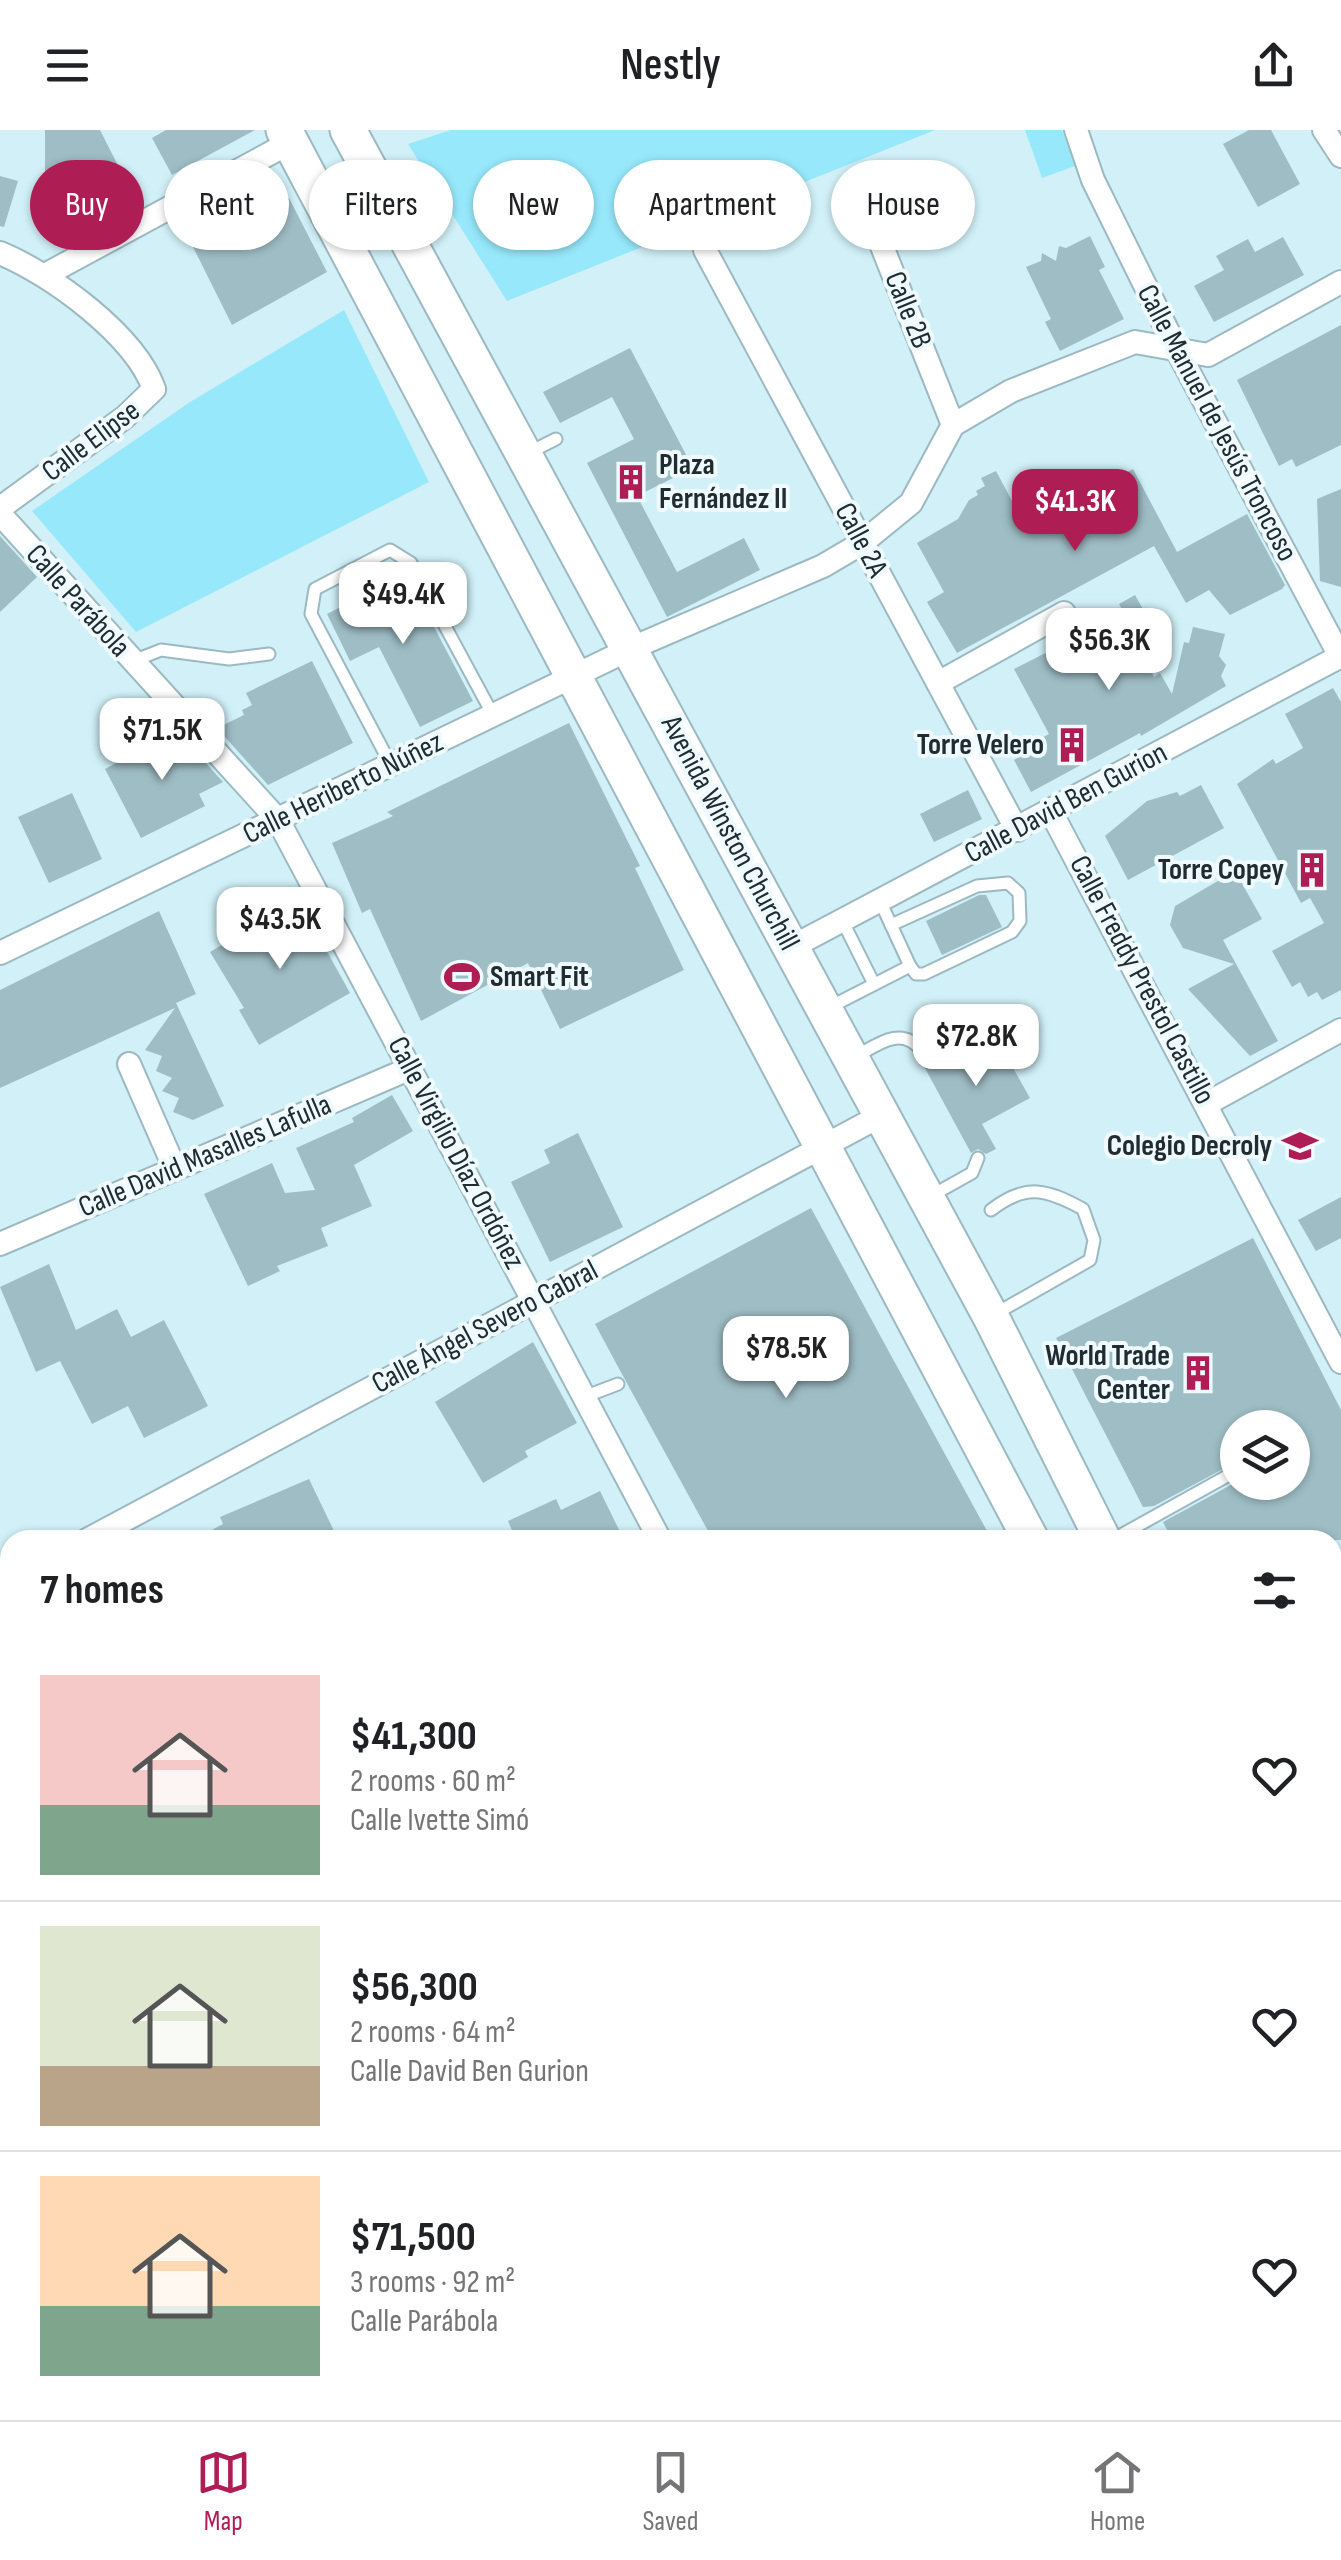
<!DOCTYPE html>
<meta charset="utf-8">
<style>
body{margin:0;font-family:"Sofia Sans Condensed",sans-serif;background:#f6f6f6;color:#202124;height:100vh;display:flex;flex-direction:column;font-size:38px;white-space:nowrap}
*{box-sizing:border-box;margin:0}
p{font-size:32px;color:#757577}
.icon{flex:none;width:55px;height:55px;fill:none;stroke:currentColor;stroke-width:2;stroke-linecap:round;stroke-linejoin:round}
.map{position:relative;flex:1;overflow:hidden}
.panel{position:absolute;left:0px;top:1400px;width:1342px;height:890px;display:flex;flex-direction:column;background:#fff;border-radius:30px 30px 0 0;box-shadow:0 2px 8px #0004}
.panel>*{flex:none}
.top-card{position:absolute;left:30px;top:30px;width:1282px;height:90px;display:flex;gap:20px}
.buttons{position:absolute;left:1220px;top:1280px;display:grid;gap:20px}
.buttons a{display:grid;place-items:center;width:90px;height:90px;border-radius:50%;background:#fff;box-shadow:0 2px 8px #0004;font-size:50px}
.price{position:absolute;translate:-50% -85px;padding:0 22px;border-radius:20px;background:#fff;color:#222;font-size:32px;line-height:65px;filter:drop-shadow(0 2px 5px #0008)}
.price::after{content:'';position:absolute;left:50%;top:60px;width:30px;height:22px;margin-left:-15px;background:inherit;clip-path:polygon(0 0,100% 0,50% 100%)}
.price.selected{background:#ae1e55;color:#fff}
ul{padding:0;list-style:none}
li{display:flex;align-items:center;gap:30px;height:250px;padding:0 40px}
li+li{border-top:2px solid #e0e0e0}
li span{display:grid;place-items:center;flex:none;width:280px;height:200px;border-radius:0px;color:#555}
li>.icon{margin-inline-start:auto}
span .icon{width:120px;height:120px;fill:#fffc;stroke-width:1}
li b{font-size:42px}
h2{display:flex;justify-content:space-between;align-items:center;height:120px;padding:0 40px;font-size:42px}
.pill{padding:0 35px;border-radius:45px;background:#fff;box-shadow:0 2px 8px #0004;font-size:35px;line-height:90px}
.pill.selected{background:#ae1e55;color:#fff}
header{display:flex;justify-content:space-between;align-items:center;height:130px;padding:0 40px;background:#fff;font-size:45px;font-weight:600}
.menu{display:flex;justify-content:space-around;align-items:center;height:140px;border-top:2px solid #e0e0e0;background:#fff;font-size:28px;color:#757577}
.menu a{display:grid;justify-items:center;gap:5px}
.menu .selected{color:#ae1e55}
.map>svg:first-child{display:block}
.green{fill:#97e8fb}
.building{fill:#9fbdc5}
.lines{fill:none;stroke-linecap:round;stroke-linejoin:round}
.lane-casing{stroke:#9cb9c1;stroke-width:15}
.street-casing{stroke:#9cb9c1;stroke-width:26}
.secondary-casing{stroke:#9cb9c1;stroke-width:36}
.primary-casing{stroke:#9cb9c1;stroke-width:39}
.path{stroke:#849aa0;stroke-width:4;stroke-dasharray:8 8;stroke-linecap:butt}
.lane{stroke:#fff;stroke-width:11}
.street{stroke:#fff;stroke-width:22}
.secondary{stroke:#fff;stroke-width:32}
.primary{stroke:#fff;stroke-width:35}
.labels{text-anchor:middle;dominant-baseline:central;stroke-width:8;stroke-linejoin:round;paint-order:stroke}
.street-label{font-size:30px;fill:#202c2f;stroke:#eefafd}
.poi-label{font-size:30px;font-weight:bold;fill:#202c2f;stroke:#eefafd;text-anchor:end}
</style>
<header><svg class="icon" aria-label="menu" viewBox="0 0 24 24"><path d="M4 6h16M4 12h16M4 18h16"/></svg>Nestly<svg class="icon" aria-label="share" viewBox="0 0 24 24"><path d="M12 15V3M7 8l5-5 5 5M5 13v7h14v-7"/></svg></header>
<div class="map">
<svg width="1341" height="2290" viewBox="0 0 1341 2290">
<rect width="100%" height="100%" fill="#d1f0f8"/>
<!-- green -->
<g class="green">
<path d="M451 0H935L507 171 408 14Z"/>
<path d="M1025 0H1062L1075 36 1042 48Z"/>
<path d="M344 180 429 352 136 502 32 381 190 272Z"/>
</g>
<!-- building -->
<g class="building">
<path d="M45 0H100L138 75 73 107 45 52Z"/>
<path d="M166 0H255L172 45 152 8Z"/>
<path d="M1249 0H1271L1300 54 1258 77 1223 14Z"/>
<path d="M0 46 18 51 4 97 0 96Z"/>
<path d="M289 68 327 142 232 195 193 117Z"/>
<path d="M1090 106 1105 137 1099 140 1124 189 1060 221 1045 192 1051 189 1026 137 1041 131 1042 123 1056 131 1059 116 1066 118Z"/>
<path d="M1283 107 1304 145 1214 192 1194 156 1224 140 1216 126 1248 109 1255 122Z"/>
<path d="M1341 195V315L1296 337 1292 329 1279 336 1237 250Z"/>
<path d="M630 218 693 338 637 366 677 442 744 408 760 440 667 487 587 333 634 309 612 267 560 293 543 262Z"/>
<path d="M1133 339 1177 422 1247 384 1285 455 1282 459 1230 485 1209 460 1186 473 1154 416 957 523 927 472 944 462 917 413 958 389 969 370 978 365 976 361 985 356 981 348 996 341 1012 371 1064 345 1076 369Z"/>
<path d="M1341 359V457L1320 451 1317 369Z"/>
<path d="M0 406 37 447 0 482Z"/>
<path d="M406 444 473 571 420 597 379 517 350 531 327 484Z"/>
<path d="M1135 465 1148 488 1132 498 1154 547 1160 543 1172 564 1184 512 1189 513 1193 497 1225 504 1219 526 1226 535 1221 546 1226 556 1141 606 1140 603 1031 662 1014 630 1024 624 1021 619 1049 604 1014 539 1124 483 1119 474Z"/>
<path d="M312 531 353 613 268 655 217 598 244 585 242 580 252 575 246 563Z"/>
<path d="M1333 558 1341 572V860L1322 870 1317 862 1308 867 1300 852 1292 857 1272 821 1324 793 1310 768 1301 773 1237 654 1273 629 1276 634 1303 618 1285 584Z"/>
<path d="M569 593 640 736 635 738 684 840 560 899 528 833 421 891 370 779 362 783 332 713 393 686 387 682Z"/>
<path d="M176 600 223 652 199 664 205 676 141 708 105 639Z"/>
<path d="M1201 655 1224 698 1128 750 1105 706 1147 671 1177 662 1180 666Z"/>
<path d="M968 660 982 689 934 712 920 684Z"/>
<path d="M72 663 102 729 49 753 18 687Z"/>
<path d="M1235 741 1262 789 1223 810 1278 911 1250 926 1188 859 1234 834 1183 818 1170 795 1175 776Z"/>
<path d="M979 765H986L1002 797 942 825 926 791Z"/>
<path d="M298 769 350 863 259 915 239 880 244 878 210 822Z"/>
<path d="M159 781 196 864 176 873 224 976 193 990 173 982 179 968 162 961 172 948 156 941 162 926 145 920 175 878 0 958V860Z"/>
<path d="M996 908 1030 968 982 994 996 1019 986 1024 978 1019 971 1023 920 929 928 926 929 915 937 911 949 934Z"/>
<path d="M392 965 413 1001 354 1035 372 1076 321 1098 328 1116 277 1136 280 1141 248 1156 204 1064 272 1033 285 1063 315 1060 296 1018 354 992 352 988Z"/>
<path d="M578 1003 623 1097 550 1132 511 1052 550 1033 544 1020Z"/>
<path d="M1341 1067V1108L1316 1121 1298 1090Z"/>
<path d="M811 1078 882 1209 992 1410H713L623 1246 595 1194Z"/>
<path d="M1253 1108 1341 1280V1410H1172L1163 1392 1238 1351 1292 1352V1298H1238V1331L1154 1376 1143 1377 1056 1208Z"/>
<path d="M49 1134 76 1200 117 1179 131 1207 164 1190 208 1276 144 1308 128 1276 92 1294 60 1231 36 1242 0 1157Z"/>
<path d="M533 1212 577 1293 525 1321 528 1327 483 1353 435 1272Z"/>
<path d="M309 1349 335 1403 321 1410H193L223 1394 220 1387Z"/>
<path d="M600 1361 624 1410H516L508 1391 556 1369 561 1380Z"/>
</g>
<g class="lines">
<defs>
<g id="lane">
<path d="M530 322 556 309"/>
<path d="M133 531 161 520 229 529 269 524"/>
<path d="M390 633 311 484 315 459 390 420 411 433 493 585"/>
<path d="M842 790 874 854"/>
<path d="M891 795 977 756 1008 753 1019 763 1020 791 1012 802 924 844H916L910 836"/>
<path d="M828 878 910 836 880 771"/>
<path d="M855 927C877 915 901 895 921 920"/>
<path d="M929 1067 972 1043 978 1028"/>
<path d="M991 1080C1026 1053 1046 1059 1083 1079L1094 1110 1090 1130 995 1184"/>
<path d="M584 1267 618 1254"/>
<path d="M1112 1410 1238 1340"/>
<path d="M1332 1706 1341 1701"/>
<path d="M1332 1724 1341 1740"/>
<path d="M1332 1784 1341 1779"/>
</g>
<g id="street">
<path d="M1076 0 1093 50 1178 222 1341 528"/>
<path d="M1324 0 1341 26"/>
<path d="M862 66 953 295"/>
<path d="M705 120 1017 700"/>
<path d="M0 123C51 144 135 205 154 259L125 287 0 378"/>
<path d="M45 145 291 12"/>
<path d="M0 384 278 690 660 1410"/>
<path d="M938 553 1064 483"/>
<path d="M1051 682 1341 1232"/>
<path d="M790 818 1341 526"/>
<path d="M0 823 632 518 823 436 862 413 911 373 953 295 1011 261 1135 212 1208 225 1341 152"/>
<path d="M129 934 175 1039"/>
<path d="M1208 973 1341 900"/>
<path d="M0 1114 411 938"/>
<path d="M87 1410 882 985"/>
<path d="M0 1457 10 1451"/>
<path d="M0 1764 10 1758"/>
<path d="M0 2070 10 2064"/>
<path d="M0 2107 10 2126"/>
<path d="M93 2280 98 2290"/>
<path d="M1118 2280 1123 2290"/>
<path d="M763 2290 782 2280"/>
<path d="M1317 2290 1341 2277"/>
</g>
<g id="secondary">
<path d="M1332 1666 1341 1662"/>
<path d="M160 2290 179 2280"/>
</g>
<g id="primary">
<path d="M284 0 1031 1410"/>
<path d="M348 0 991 1187 1103 1410"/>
<path d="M1332 1841 1341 1857"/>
<path d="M1332 1980 1341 1996"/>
</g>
</defs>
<!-- lane casing -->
<use href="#lane" class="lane-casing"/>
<!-- street casing -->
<use href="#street" class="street-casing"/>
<!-- secondary casing -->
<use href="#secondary" class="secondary-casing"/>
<!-- primary casing -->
<use href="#primary" class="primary-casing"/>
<!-- path -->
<path class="path" d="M1332 1915 1341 1930"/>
<!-- lane -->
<use href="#lane" class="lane"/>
<!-- street -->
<use href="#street" class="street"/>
<!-- secondary -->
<use href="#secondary" class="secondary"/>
<!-- primary -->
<use href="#primary" class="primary"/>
</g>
<!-- icons -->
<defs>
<symbol id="building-bare" viewBox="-9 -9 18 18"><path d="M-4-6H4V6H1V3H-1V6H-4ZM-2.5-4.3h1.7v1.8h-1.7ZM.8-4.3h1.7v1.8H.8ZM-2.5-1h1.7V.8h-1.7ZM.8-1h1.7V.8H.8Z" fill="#ae1e55" stroke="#eefafd" stroke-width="2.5" paint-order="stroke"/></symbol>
<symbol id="stadium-bare" viewBox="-9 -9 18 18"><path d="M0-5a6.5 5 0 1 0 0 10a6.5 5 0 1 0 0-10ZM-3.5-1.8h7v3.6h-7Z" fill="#ae1e55" stroke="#eefafd" stroke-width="2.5" paint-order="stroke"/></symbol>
<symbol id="school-bare" viewBox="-9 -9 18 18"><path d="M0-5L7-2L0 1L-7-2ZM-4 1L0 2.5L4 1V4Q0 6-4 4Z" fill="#ae1e55" stroke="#eefafd" stroke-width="2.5" paint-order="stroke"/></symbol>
</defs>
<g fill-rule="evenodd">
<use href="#building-bare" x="606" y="327" width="50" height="50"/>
<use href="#building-bare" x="1047" y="590" width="50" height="50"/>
<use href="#building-bare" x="1287" y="715" width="50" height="50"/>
<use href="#stadium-bare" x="437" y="822" width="50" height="50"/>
<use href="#school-bare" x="1275" y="991" width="50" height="50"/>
<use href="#building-bare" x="1173" y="1218" width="50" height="50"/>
</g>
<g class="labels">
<!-- street labels -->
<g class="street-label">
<text transform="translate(908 180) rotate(68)">Calle 2B</text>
<text transform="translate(1217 293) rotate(62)">Calle Manuel de Jesús Troncoso</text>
<text transform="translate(91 311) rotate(-37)">Calle Elipse</text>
<text transform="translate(861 410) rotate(62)">Calle 2A</text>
<text transform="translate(78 471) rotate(48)">Calle Parábola</text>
<text transform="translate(343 658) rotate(-26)">Calle Heriberto Núñez</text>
<text transform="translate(1066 673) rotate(-28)">Calle David Ben Gurion</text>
<text transform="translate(730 703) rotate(62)">Avenida Winston Churchill</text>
<text transform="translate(1142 850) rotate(62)">Calle Freddy Prestol Castillo</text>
<text transform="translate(456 1023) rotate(62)">Calle Virgilio Díaz Ordóñez</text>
<text transform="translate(205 1026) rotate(-23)">Calle David Masalles Lafulla</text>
<text transform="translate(485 1197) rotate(-28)">Calle Ángel Severo Cabral</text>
</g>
<!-- poi labels -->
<g class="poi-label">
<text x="659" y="335" text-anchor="start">Plaza<tspan x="659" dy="34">Fernández II</tspan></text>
<text x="1044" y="615">Torre Velero</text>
<text x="1284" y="740">Torre Copey</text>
<text x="490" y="847" text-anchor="start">Smart Fit</text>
<text x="1272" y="1016">Colegio Decroly</text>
<text x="1170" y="1226">World Trade<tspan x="1170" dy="34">Center</tspan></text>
</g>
</g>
</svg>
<div class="buttons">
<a><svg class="icon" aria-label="layers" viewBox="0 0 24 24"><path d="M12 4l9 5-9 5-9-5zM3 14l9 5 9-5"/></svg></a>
</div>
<b class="price selected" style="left:1075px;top:424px">$41.3K</b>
<b class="price" style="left:403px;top:517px">$49.4K</b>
<b class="price" style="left:1109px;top:563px">$56.3K</b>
<b class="price" style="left:162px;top:653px">$71.5K</b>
<b class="price" style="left:280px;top:842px">$43.5K</b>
<b class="price" style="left:976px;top:959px">$72.8K</b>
<b class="price" style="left:786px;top:1271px">$78.5K</b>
<div class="top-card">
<a class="pill selected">Buy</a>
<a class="pill">Rent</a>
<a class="pill">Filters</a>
<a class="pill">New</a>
<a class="pill">Apartment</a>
<a class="pill">House</a>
</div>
<section class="panel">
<h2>7 homes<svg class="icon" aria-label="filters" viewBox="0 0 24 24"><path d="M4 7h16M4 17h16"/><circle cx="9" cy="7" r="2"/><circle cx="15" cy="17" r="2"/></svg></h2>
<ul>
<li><span style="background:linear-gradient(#f6c9c9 65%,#7fa58c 0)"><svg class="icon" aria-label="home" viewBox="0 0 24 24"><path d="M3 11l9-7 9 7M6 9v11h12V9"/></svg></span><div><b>$41,300</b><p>2 rooms · 60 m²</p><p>Calle Ivette Simó</p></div><svg class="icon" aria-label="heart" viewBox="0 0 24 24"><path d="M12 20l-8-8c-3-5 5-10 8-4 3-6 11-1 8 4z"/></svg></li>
<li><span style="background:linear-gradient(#dfe7d0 70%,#b9a48a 0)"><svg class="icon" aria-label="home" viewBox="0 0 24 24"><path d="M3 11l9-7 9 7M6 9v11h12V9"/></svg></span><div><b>$56,300</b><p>2 rooms · 64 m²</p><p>Calle David Ben Gurion</p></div><svg class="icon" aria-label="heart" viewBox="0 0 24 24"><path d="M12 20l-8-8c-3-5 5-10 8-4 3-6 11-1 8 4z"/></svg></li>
<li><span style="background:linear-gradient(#ffd9b3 65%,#7fa58c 0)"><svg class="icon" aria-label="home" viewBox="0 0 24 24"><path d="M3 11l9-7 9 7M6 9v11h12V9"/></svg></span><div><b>$71,500</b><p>3 rooms · 92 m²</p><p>Calle Parábola</p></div><svg class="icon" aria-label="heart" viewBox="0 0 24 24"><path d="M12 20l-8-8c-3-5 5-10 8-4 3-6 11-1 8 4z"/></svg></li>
</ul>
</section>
</div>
<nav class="menu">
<a class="selected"><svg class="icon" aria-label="map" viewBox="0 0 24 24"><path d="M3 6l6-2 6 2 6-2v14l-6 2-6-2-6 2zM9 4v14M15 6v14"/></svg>Map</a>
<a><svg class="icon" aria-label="saved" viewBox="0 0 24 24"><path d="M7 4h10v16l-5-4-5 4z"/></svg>Saved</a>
<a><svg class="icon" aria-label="home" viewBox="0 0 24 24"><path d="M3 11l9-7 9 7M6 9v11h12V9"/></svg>Home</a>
</nav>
